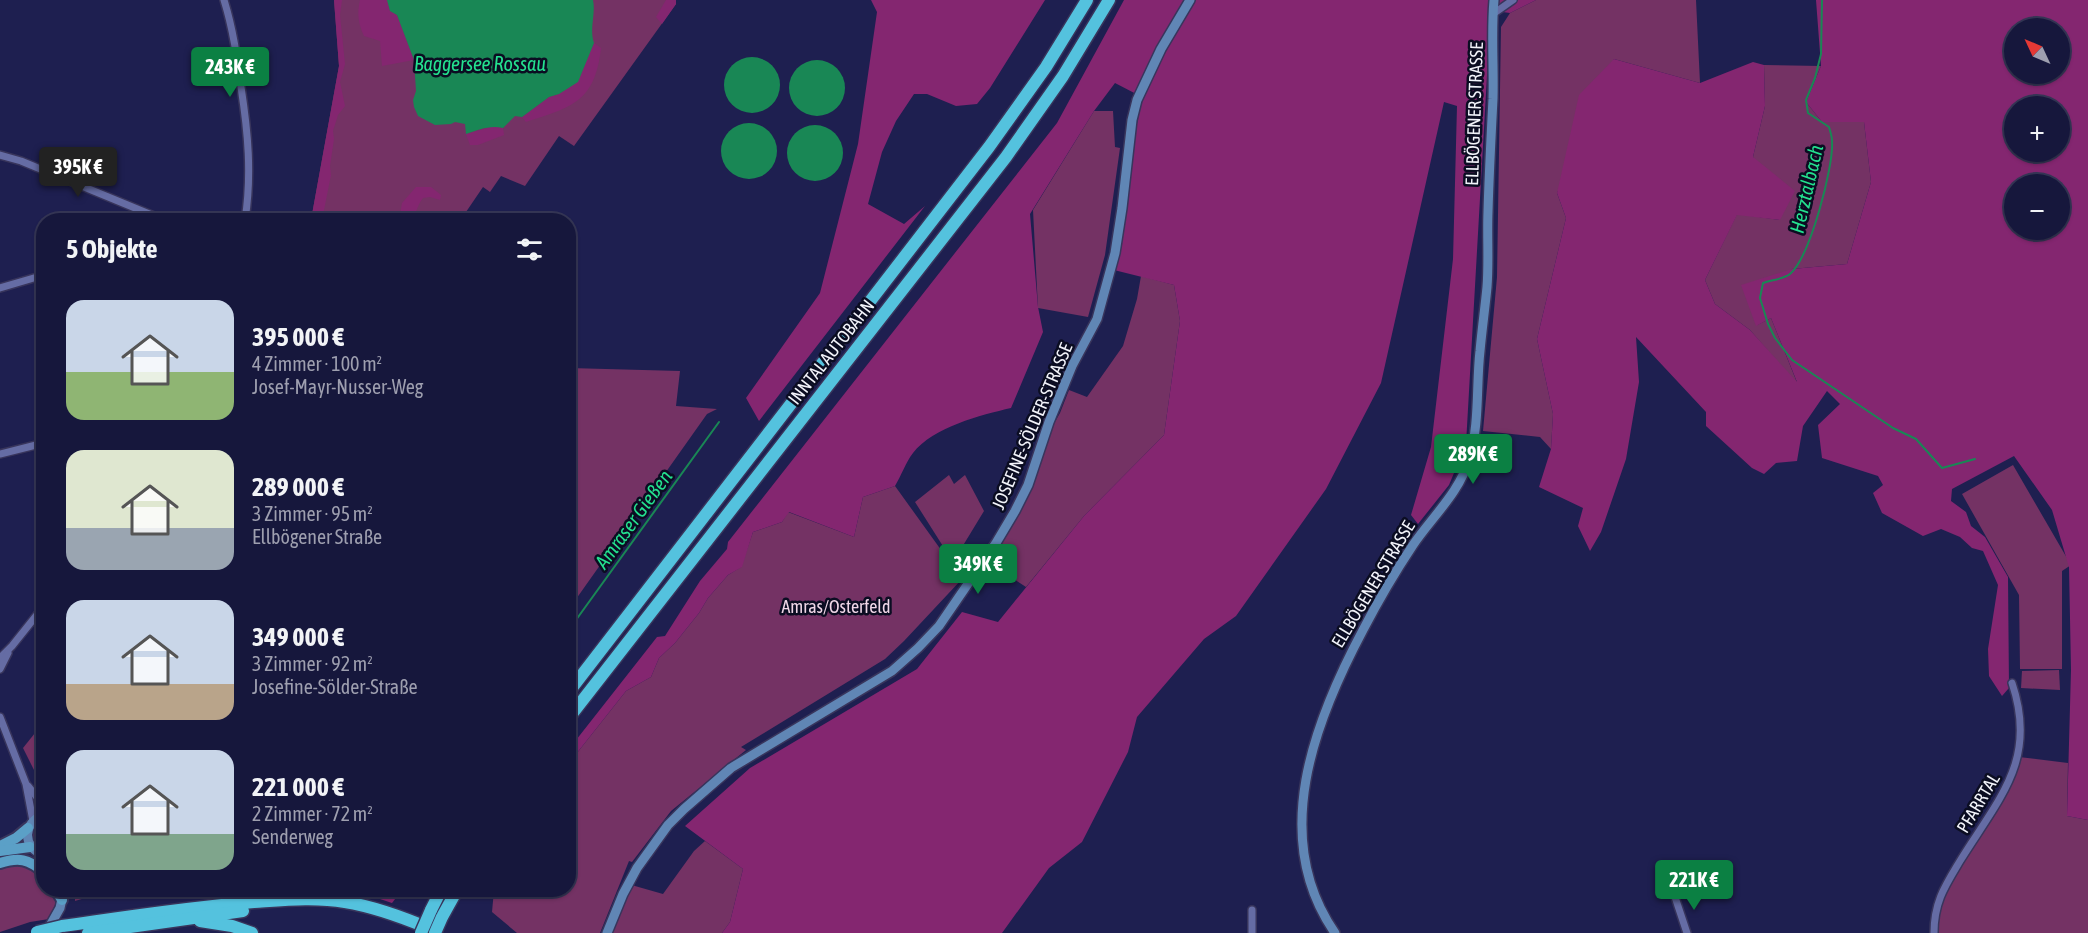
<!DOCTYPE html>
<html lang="de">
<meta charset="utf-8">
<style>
body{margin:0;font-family:"Asap Condensed",sans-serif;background:#232447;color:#f1f3f6;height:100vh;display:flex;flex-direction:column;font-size:22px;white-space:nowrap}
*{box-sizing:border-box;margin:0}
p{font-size:20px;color:#9e9faf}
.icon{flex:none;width:33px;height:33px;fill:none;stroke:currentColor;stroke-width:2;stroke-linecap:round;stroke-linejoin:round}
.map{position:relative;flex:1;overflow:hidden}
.details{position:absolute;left:36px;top:213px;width:540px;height:684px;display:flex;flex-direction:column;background:#16173c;border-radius:24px;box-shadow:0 2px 4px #0004,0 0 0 2px #353656}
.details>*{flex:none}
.needle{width:39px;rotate:314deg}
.buttons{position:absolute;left:2004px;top:18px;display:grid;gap:12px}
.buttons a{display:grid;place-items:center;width:66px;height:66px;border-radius:50%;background:#16173c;box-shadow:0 2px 4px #0004,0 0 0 2px #353656;font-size:30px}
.price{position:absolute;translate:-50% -51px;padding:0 14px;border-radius:6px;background:#0b8043;color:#fff;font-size:20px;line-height:39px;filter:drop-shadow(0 2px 3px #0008)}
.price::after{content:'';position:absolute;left:50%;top:36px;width:18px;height:14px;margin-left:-9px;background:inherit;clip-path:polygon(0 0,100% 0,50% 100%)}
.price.on{background:#222;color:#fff}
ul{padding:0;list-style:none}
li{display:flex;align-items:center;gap:18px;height:150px;padding:0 30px}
li span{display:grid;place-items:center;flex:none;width:168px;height:120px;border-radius:18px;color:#555}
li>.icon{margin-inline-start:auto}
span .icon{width:72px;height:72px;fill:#fffc;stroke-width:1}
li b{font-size:26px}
h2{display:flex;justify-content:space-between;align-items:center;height:72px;padding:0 30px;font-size:26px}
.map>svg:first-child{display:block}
.green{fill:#743264}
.forest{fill:#842670;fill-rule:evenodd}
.water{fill:#198755}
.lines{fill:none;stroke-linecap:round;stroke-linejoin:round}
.stream{stroke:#198755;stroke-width:2}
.minor-casing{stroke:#38355c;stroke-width:10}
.secondary-casing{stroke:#38355c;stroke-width:12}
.primary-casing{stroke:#38355c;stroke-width:14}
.motorway-casing{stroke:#38355c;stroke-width:15}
.minor{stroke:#656ca4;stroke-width:7}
.secondary{stroke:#6086b5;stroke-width:9}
.primary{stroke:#5ba0c7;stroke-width:10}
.motorway{stroke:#54c2de;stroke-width:12}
.motorway-bridge-casing{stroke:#38355c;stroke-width:15;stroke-linecap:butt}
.motorway-bridge{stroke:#54c2de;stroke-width:12}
.labels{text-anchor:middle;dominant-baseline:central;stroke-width:5;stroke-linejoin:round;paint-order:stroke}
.street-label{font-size:18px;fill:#f2f3fa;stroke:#0b0d22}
.park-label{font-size:18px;fill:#f0d7e8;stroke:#0b0d22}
.water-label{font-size:20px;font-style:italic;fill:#24e18f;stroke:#0b0d22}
</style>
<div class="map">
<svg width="2088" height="933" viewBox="0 0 2088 933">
<rect width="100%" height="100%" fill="#1e1f50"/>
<!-- green -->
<g class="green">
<path d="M334 0H676V4L574 146 559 136 525 186 501 176 490 192 483 187 466 212 456 215 457 220H311L339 66Z"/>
<path d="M1536 0H1696L1700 83 1614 59 1557 193 1566 218 1537 339 1553 414 1551 449 1540 437 1483 431 1497 277 1501 27 1510 13Z"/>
<path d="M1764 65 1821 66 1806 102 1822 122H1864L1871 182 1847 264 1792 269 1757 325 1771 318 1798 385 1750 330 1715 304 1705 280 1737 214 1780 220 1753 157 1765 106Z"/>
<path d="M1094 111H1113L1115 147 1120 148 1105 255 1088 317 1038 308 1033 210Z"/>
<path d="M1141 276 1174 285 1180 321 1164 435 1084 516 1026 587 989 563 1012 525 1030 489 1052 427 1060 413 1069 390 1087 397 1123 346 1137 299Z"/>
<path d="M569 368 680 371 676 406 717 409 707 414 569 609Z"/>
<path d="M2013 465 2071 565 2062 571V669H2020L2019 595 1962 494Z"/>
<path d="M949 475 954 484 965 475 984 511 953 562 915 502Z"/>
<path d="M895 486 962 579 904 641 885 659 741 747 746 750 671 811 632 862 629 861 600 933H517L492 912 494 890H568L569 763 626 691 651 677 659 658 675 643 699 613 708 598 728 575 741 567 753 532 782 522 788 512 854 537 863 497Z"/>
<path d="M2059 670 2060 690 2021 688 2022 671Z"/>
<path d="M43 723V788L23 748Z"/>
<path d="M2019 757 2068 763 2067 816 2088 820V933H1934L1937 902 2010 780Z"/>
<path d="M43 822H44L43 849C30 842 30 828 43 822Z"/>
<path d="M705 841 743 869 730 922 722 933H609L628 884 663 894 694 851Z"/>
<path d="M20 853 43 862 44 890H57L55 905 49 919 30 922 0 932V858Z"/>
<path d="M75 890H174L85 898 75 901Z"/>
</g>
<!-- forest -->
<g class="forest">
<path d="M334 0H342L340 15 345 64 340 82 345 106 338 115 333 131 334 139 330 166 331 175 322 220H311L339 66Z"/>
<path d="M360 0H387L390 11 397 15 414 60 382 66 380 41 364 36C358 23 357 13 360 0Z"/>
<path d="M666 0H676V4L662 24 656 17Z"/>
<path d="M871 0H1045L990 88 977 104 956 106 927 94H914L896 121 882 152 868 204 904 224 925 206 759 421 746 398 820 293 858 144 877 12Z"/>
<path d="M1124 0H1536L1510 13 1488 10V58L1466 444 1449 485 1418 524 1411 515 1431 447 1453 259 1457 106 1444 102 1381 383 1326 489 1236 616 1204 639 1137 717 1128 752 1082 842 1049 868 1002 933H722L730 922 743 869 685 826 750 768 917 669 962 612 998 622 1084 516 1164 435 1180 321 1174 285 1114 270 1133 145 1142 97 1115 83 1094 111 1030 214 1038 307 1043 332 1011 408C981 415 933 427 913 453 906 462 901 476 895 486L863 497 854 537 789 512 782 522 753 532 742 567 728 575 708 598 699 613 675 643 659 658 651 677 626 691 569 763V749L657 637 665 636 700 581 727 549 728 542 1057 123Z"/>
<path d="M1816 0H2088V820L2067 816 2071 670 2069 567 2052 510 2014 456 1952 489 1951 501 1966 512 1971 526 1985 537 2008 577 2009 688 2002 696 1989 676 1988 649 1998 585 1983 551 1972 548 1960 537 1941 529 1923 536 1882 513 1873 493 1883 485 1878 476 1822 458 1818 425 1840 404 1827 391 1803 426 1797 461 1776 463 1764 474 1752 468 1706 426V412L1636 337 1639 382 1626 459 1601 532 1590 551 1578 526 1583 508 1539 487 1551 449 1553 414 1537 339 1566 218 1557 193 1579 95 1614 59 1700 83 1753 62 1764 65 1765 106 1753 157 1795 191 1780 220 1737 215 1705 280 1715 304 1750 330 1797 382 1771 318 1756 326 1741 285 1792 269 1847 264 1871 182 1864 122H1822L1806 102 1821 66ZM2014 28H2060V74H2014ZM2014 106H2060V152H2014ZM2014 184H2060V230H2014Z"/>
<path d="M594 43 601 48C595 102 572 107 526 122L522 117 549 97 559 94 586 60Z"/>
<path d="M494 126 503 128 504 135 478 145H470L466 134Z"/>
<path d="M416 187H431L441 195 440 200 430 197 423 198C417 205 417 214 410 220H399L402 203Z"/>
<path d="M353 890H402L392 903Z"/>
</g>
<!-- water -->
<g class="water">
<path d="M387 0H593C596 14 589 29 594 43L578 82 559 94 549 97 522 117 515 116 503 128C489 125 479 130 466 134L465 124 455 122 451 124 435 125 418 116 414 107 413 100 416 91 414 60 397 15 390 11Z"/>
<circle cx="752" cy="85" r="28"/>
<circle cx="817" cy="88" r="28"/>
<circle cx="749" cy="151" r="28"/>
<circle cx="815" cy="153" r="28"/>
</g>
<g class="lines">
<!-- stream -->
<g class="stream">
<path d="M1822 0 1821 54 1815 78 1806 100 1808 113 1829 127C1830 131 1832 136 1832 141 1834 166 1810 257 1790 274 1784 279 1771 280 1763 283L1760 298 1768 324 1775 338 1792 360 1893 428 1916 439 1942 468 1975 459"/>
<path d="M568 631 719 422"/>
</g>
<defs>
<g id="minor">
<path d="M224 0C233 29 237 57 241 87 248 132 252 175 245 220"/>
<path d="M1493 14 1513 0"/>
<path d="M0 155 21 161 164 220"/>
<path d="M0 288 44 275"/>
<path d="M0 454 44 443"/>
<path d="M0 658 12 646 44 606"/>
<path d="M0 669 8 653"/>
<path d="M0 717 26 784 33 821"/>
<path d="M28 786 44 806"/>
<path d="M1675 897 1687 933"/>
<path d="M1252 910V933"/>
<path d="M1934 933C1934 902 1945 886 1960 861 1999 798 2038 760 2012 683"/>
</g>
<g id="secondary">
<path d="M44 815C22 822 22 848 44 855"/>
<path d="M47 931 60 908 64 890"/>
<path d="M607 933 623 894 637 868 668 825 684 809 731 768 892 671 918 648 939 626 996 543 1015 511 1028 485 1049 422 1072 366 1097 319 1115 253 1122 208 1132 120 1137 100 1161 49 1190 0"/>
<path d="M1335 933C1269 838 1314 722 1363 630 1378 601 1395 572 1413 545 1432 517 1460 492 1469 459 1480 424 1476 386 1480 351 1482 329 1485 308 1487 287 1489 262 1487 237 1488 212 1489 175 1491 137 1493 99 1494 66 1491 33 1494 0"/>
</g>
<g id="primary">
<path d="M0 846 16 838 28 828"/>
<path d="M0 851 30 847"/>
<path d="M0 863C19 857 28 859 44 872"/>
<path d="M56 890 62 900"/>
</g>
<g id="motorway">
<path d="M568 693 989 147 1046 67 1087 0"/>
<path d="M568 719 1006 157 1063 76 1109 0"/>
<path d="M258 896 283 890"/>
<path d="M431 910 441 890"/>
<path d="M442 917 457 890"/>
<path d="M200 921 232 926 252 933"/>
<path d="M62 926C126 917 190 907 254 902 285 900 315 897 345 902 376 907 405 918 433 930"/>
<path d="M88 933 243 911"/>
</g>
</defs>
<!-- minor casing -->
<use href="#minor" class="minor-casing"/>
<!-- secondary casing -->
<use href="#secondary" class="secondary-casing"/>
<!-- primary casing -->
<use href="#primary" class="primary-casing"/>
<!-- motorway casing -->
<use href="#motorway" class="motorway-casing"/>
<!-- minor -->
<use href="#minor" class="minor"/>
<!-- secondary -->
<use href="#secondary" class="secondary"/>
<!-- primary -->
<use href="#primary" class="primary"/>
<!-- motorway -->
<use href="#motorway" class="motorway"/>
<defs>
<g id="motorway-bridge">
<path d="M37 932 62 926"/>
<path d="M421 933 431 910"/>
<path d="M435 933 442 917"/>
</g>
</defs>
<!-- motorway-bridge casing -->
<use href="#motorway-bridge" class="motorway-bridge-casing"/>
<!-- motorway-bridge -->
<use href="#motorway-bridge" class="motorway-bridge"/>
</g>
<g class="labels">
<!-- street labels -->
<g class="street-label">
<text transform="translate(1474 114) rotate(-88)">ELLBÖGENER STRASSE</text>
<text transform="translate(831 352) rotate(-52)">INNTAL AUTOBAHN</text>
<text transform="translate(1032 426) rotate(-67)">JOSEFINE-SÖLDER-STRASSE</text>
<text transform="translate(1373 584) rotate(-59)">ELLBÖGENER STRASSE</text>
<text transform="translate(1978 803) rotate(-59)">PFARRTAL</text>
</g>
<!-- park labels -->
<g class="park-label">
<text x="836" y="606">Amras/Osterfeld</text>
</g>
<!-- water labels -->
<g class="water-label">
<text x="480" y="63">Baggersee Rossau</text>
<text transform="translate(1806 189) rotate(-77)">Herztalbach</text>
<text transform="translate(633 519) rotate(-54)">Amraser Gießen</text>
</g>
</g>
</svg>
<div class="buttons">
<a><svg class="needle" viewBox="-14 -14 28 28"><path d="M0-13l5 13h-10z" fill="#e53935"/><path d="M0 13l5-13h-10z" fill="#9e9faf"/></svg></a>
<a>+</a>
<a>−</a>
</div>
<b class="price" style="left:230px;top:98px">243K €</b>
<b class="price on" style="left:78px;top:198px">395K €</b>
<b class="price" style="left:1473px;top:485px">289K €</b>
<b class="price" style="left:978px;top:595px">349K €</b>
<b class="price" style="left:1694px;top:911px">221K €</b>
<section class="details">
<h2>5 Objekte<svg class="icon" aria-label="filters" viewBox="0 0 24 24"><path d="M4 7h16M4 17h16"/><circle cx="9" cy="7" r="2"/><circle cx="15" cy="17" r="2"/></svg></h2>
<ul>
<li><span style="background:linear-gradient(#c9d6e8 60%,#8fb573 0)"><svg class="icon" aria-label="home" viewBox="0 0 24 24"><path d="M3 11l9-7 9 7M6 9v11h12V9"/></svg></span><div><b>395 000 €</b><p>4 Zimmer · 100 m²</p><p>Josef-Mayr-Nusser-Weg</p></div></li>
<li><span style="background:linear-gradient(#dfe7d0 65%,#9aa5b1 0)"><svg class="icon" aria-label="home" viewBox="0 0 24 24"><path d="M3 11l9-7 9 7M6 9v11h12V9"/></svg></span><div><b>289 000 €</b><p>3 Zimmer · 95 m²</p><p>Ellbögener Straße</p></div></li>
<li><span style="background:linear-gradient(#c9d6e8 70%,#b9a48a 0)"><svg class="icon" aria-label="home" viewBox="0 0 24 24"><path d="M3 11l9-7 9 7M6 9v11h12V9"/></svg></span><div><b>349 000 €</b><p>3 Zimmer · 92 m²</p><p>Josefine-Sölder-Straße</p></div></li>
<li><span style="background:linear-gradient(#c9d6e8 70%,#7fa58c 0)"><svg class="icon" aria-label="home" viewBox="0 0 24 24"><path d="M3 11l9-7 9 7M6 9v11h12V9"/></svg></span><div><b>221 000 €</b><p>2 Zimmer · 72 m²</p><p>Senderweg</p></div></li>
</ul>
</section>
</div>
